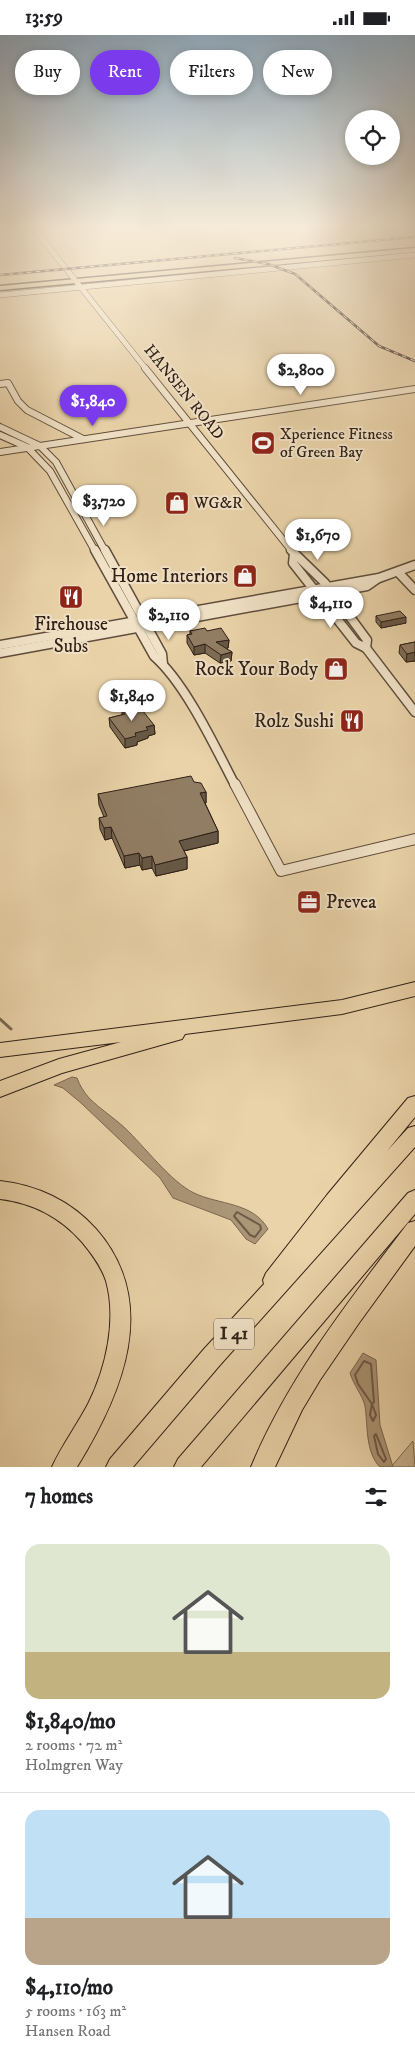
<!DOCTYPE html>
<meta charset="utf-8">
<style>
body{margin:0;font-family:"IM FELL DW Pica",serif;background:#f2f2f2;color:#202124;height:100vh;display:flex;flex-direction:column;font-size:19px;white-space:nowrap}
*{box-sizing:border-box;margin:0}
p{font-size:16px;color:#757577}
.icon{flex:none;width:28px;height:28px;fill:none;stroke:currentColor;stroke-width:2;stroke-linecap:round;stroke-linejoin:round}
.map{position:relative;height:1432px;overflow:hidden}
.details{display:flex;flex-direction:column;background:#fff;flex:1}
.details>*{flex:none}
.hud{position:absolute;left:15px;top:15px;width:385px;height:45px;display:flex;gap:10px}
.fabs{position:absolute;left:345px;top:75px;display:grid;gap:10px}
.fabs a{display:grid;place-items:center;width:55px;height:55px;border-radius:50%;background:#fff;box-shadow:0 2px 8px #0003;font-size:25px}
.price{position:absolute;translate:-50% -42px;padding:0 11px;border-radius:18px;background:#fff;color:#222;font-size:16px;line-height:32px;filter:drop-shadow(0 1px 2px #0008)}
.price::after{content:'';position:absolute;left:50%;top:30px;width:15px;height:11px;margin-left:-8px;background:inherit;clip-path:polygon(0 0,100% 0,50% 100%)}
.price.current{background:#7c3aed;color:#fff}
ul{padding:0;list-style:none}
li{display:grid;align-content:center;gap:10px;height:265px;padding:0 25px}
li+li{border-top:1px solid #e0e0e0}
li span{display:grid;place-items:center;height:155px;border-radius:15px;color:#555}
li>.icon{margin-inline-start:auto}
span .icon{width:90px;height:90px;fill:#fffc;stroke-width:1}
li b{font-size:21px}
h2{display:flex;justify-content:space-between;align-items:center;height:60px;padding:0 25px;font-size:21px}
.pill{padding:0 18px;border-radius:22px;background:#fff;box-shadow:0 2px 8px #0003;font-size:18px;line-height:45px}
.pill.current{background:#7c3aed;color:#fff}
.status{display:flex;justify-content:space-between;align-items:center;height:35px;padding:0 25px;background:#fff;direction:ltr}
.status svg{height:14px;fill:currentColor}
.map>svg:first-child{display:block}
.green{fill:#cab590;stroke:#7d6a54}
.water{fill:#ab9677;stroke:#7a6751}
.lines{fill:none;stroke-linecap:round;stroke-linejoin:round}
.shore{stroke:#6e5b47;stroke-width:2}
.stream{stroke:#7a6751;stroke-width:3}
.minor-far3-casing{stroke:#5e4d3c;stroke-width:6}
.minor-far2-casing{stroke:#5e4d3c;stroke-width:8}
.minor-far1-casing{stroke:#5e4d3c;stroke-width:11}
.minor-casing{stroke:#5e4d3c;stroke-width:12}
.major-casing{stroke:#302017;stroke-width:3}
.highway-casing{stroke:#302017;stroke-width:2}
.minor-far3{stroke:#f1e2c7;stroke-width:5}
.minor-far2{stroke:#f1e2c7;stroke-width:6}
.minor-far1{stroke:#f1e2c7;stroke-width:8}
.minor{stroke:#f1e2c7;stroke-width:10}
.major{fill:#ead3a9;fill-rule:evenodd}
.highway{fill:#ead3a9;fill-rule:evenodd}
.rail-casing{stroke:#302017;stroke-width:2.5}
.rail{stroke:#f1e2c7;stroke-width:1;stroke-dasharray:4.5;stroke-linecap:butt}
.wall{fill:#7d6c55;stroke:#302017}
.shaded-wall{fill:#665845;stroke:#302017}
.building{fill:#917d63;stroke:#302017}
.labels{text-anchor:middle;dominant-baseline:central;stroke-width:4;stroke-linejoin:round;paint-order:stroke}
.far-street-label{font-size:16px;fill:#302017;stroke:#f1e2c7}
.far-poi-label{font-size:16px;fill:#302017;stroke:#f1e2c7;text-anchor:start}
.shield{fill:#f1e2c7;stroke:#6a5a4c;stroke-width:1}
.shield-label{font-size:18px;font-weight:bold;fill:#302017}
.poi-label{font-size:19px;fill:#302017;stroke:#f1e2c7;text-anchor:end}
</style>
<div class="status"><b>13:59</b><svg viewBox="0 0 49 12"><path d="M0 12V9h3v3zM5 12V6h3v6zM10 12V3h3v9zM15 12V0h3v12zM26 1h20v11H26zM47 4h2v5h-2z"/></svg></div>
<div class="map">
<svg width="415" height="1432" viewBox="0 0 415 1432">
<rect width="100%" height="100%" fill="#ead3a9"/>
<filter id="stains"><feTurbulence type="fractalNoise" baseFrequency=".004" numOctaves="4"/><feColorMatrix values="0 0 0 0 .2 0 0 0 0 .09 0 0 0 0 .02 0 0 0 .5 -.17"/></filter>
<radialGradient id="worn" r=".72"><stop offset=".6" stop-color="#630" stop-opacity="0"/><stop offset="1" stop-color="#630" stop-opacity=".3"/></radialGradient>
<!-- green -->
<path class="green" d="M413 1406 415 1432H391Z"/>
<!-- water -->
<g class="water">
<path d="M72 1042 77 1043C80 1051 84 1057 89 1063 100 1074 113 1082 125 1093 144 1111 171 1147 194 1158 219 1170 253 1167 268 1194L255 1209 246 1204 231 1185 173 1163 160 1143 141 1125 81 1068 63 1053 54 1050Z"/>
<path d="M363 1318 376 1325 380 1390 393 1432H380C365 1417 368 1390 365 1371 363 1361 353 1349 350 1338Z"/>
</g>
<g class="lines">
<!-- shore -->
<g class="shore">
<path d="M237 1177 260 1190 261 1194 255 1202 250 1200 234 1181Z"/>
<path d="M364 1326 371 1329 374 1367 372 1369 358 1349 355 1340Z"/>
<path d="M372 1369 376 1380 373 1386 370 1380Z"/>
<path d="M376 1399 386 1424 384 1427 378 1419 374 1401Z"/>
</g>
<!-- stream -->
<path class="stream" d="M0 984 11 994"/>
<defs>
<g id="minor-far3">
<path d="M31 190 146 334"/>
<path d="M0 260 415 220"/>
</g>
<g id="minor-far2">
<path d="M145 333 292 516"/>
<path d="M0 349 8 348 18 366 27 375 83 404"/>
<path d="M0 392 40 411 56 427 105 516"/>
<path d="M0 400 27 412 50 436 95 516"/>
<path d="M0 417 415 354"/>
</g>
<g id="minor-far1">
<path d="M95 515 154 621C186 649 215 712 235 750"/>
<path d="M105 515 162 619 163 629"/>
<path d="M291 515 325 548 367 605 366 613"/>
<path d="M294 519 293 528 356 608 366 613 415 677"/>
<path d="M398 537 415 555"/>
<path d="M0 610 379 543 415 530"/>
<path d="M0 618 367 551 377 544"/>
</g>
<path id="minor" d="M235 749 281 836 415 804"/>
<path id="major" d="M415 213V217L0 255V251Z"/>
<g id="highway">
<path d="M415 947V961L342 979 185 999 182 1004 62 1038 0 1062V1046L59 1024 121 1007 0 1022V1008L342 965Z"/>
<path d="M415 1061V1082L387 1116 408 1093 415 1091V1112L220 1330 133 1432H106L110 1424 204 1314 264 1249 263 1245 266 1238 327 1160 408 1063Z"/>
<path d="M0 1146C37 1150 71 1166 96 1194 161 1268 122 1359 77 1432H52C62 1410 77 1390 88 1369 106 1333 117 1285 106 1246 101 1231 92 1219 82 1207 60 1182 33 1168 0 1164Z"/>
<path d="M415 1155V1179L201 1432H174L178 1424 408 1158Z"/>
<path d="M415 1186V1211L359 1288 320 1345 302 1375 275 1432H251C289 1341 349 1266 408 1188Z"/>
</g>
</defs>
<!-- minor-far3 casing -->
<use href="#minor-far3" class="minor-far3-casing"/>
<!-- minor-far2 casing -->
<use href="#minor-far2" class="minor-far2-casing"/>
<!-- minor-far1 casing -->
<use href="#minor-far1" class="minor-far1-casing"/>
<!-- minor casing -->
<use href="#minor" class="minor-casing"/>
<!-- major casing -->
<use href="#major" class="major-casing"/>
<!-- highway casing -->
<use href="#highway" class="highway-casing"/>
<!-- minor-far3 -->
<use href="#minor-far3" class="minor-far3"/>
<!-- minor-far2 -->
<use href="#minor-far2" class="minor-far2"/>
<!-- minor-far1 -->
<use href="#minor-far1" class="minor-far1"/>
<!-- minor -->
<use href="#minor" class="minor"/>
<!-- major -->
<use href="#major" class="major"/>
<!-- highway -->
<use href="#highway" class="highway"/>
<defs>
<g id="rail">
<path d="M235 223 268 229 295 239 379 311 415 326"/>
<path d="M0 240 415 202"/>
</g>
</defs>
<!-- rail casing -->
<use href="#rail" class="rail-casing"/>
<!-- rail -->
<use href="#rail" class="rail"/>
</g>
<!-- wall -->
<g class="wall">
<path d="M376 581 406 588 381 593 376 587Z"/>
<path d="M190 596H207L229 605 228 613 226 614 232 617 231 626 220 628 205 618 194 620 187 608V600L190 599Z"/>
<path d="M415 607V626L406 627 399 618 400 610Z"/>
<path d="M122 675 154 690 155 699 148 701V703L137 707V710L125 713 110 692 109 683 122 680Z"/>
<path d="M194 747 206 757V768H205L218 796V808L184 816 187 822V834L156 841 152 833 142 835 140 830 125 833 112 803 105 805 100 794 99 783 104 782 99 770 98 759Z"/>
</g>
<!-- shaded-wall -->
<g class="shaded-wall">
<path d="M406 582V588L381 593V587Z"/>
<path d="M229 605 228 613 216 616V607Z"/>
<path d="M205 609V618L194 620V612Z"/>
<path d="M232 617 231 626 220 628 221 620Z"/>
<path d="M415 617V626L406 627 407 619Z"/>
<path d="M154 690 155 699 148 701V703L137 707V710L125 713V704L146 692Z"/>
<path d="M206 757V768L200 769V758Z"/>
<path d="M111 792 112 803 105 805 104 793Z"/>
<path d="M218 796V808L179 817V806Z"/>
<path d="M139 818 140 830 125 833 124 821Z"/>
<path d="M152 821V833L142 835V823Z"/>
<path d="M187 822V834L156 841 155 830Z"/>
</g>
<!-- building -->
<g class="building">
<path d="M400 576 406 582 381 587 376 581Z"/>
<path d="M205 593 207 596 221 593 229 605 216 607 232 617 221 620 205 609 194 612 187 600 192 599 190 596Z"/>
<path d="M415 607V617L407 619 400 610Z"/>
<path d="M139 671 154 690 146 692 148 695 135 698 136 701 125 704 109 683 125 679 122 675Z"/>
<path d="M191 741 194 747 201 748 206 757 200 758 218 796 179 806 187 822 155 830 152 821 142 823 139 818 124 821 111 792 104 793 99 783 107 781 98 759Z"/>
</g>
<!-- sky -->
<linearGradient id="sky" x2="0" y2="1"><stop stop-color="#8fa8bb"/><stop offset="0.49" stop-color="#f6ebd8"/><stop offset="1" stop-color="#f6ebd8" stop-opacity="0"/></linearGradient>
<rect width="415" height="391" fill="url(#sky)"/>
<!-- icons -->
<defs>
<symbol id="stadium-square" viewBox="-11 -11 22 22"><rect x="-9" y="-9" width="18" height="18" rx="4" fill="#8f2418" stroke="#f1e2c7"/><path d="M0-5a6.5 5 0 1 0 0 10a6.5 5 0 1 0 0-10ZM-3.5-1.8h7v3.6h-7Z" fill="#fff"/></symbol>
<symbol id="shop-square" viewBox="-11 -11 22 22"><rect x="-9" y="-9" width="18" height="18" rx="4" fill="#8f2418" stroke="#f1e2c7"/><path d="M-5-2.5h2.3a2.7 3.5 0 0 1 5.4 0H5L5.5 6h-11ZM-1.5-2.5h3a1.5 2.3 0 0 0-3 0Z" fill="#fff"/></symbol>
<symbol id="restaurant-square" viewBox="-11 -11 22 22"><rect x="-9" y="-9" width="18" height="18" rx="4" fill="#8f2418" stroke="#f1e2c7"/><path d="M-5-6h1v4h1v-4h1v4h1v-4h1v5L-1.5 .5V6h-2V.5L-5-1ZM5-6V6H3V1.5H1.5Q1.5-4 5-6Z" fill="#fff"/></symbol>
<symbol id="office-square" viewBox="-11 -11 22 22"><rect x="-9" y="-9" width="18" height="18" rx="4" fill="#8f2418" stroke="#f1e2c7"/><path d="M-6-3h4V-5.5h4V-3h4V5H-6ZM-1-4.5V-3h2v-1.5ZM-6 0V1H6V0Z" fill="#fff"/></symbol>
</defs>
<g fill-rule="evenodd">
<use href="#stadium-square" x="249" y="394" width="28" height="28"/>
<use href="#shop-square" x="163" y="454" width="28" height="28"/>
<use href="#shop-square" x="231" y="527" width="28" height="28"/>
<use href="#restaurant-square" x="57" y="548" width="28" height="28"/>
<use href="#shop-square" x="322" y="620" width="28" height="28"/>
<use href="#restaurant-square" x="338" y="672" width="28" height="28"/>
<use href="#office-square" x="295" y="853" width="28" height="28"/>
</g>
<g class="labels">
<!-- far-street labels -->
<g class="far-street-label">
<text transform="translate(184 357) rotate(51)">HANSEN ROAD</text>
</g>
<!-- far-poi labels -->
<g class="far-poi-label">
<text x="280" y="399">Xperience Fitness<tspan x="280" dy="18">of Green Bay</tspan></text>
<text x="194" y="468">WG&amp;R</text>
</g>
<!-- shield labels -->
<rect class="shield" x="214" y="1283.5" width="40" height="31" rx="4"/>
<g class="shield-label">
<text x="234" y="1299">I 41</text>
</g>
<!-- poi labels -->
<g class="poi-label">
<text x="228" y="541">Home Interiors</text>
<text x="71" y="589" text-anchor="middle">Firehouse<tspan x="71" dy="22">Subs</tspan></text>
<text x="318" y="634">Rock Your Body</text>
<text x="334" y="686">Rolz Sushi</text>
<text x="326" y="867" text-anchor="start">Prevea</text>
</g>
</g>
<rect width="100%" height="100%" filter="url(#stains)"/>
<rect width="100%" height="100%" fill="url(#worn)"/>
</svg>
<div class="fabs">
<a><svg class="icon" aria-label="locate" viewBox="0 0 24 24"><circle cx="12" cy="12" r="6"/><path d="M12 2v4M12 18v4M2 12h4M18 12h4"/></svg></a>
</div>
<b class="price" style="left:301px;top:361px">$2,800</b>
<b class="price current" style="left:93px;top:392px">$1,840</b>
<b class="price" style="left:104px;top:492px">$3,720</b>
<b class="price" style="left:318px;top:526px">$1,670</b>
<b class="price" style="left:331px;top:594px">$4,110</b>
<b class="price" style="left:169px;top:606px">$2,110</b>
<b class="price" style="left:132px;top:687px">$1,840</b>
<div class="hud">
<a class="pill">Buy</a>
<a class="pill current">Rent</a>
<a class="pill">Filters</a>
<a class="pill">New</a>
</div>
</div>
<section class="details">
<h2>7 homes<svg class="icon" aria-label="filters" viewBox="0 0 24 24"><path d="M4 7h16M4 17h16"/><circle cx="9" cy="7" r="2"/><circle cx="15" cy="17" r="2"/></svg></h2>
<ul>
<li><span style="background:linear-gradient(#dfe7d0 70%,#c2b280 0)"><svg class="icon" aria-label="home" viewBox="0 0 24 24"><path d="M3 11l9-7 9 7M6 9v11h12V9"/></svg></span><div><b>$1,840/mo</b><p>2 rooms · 72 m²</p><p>Holmgren Way</p></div></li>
<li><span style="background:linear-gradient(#bfe0f5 70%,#b9a48a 0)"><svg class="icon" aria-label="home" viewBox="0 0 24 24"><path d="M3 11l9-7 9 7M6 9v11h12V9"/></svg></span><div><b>$4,110/mo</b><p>5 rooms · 163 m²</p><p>Hansen Road</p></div></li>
</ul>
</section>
